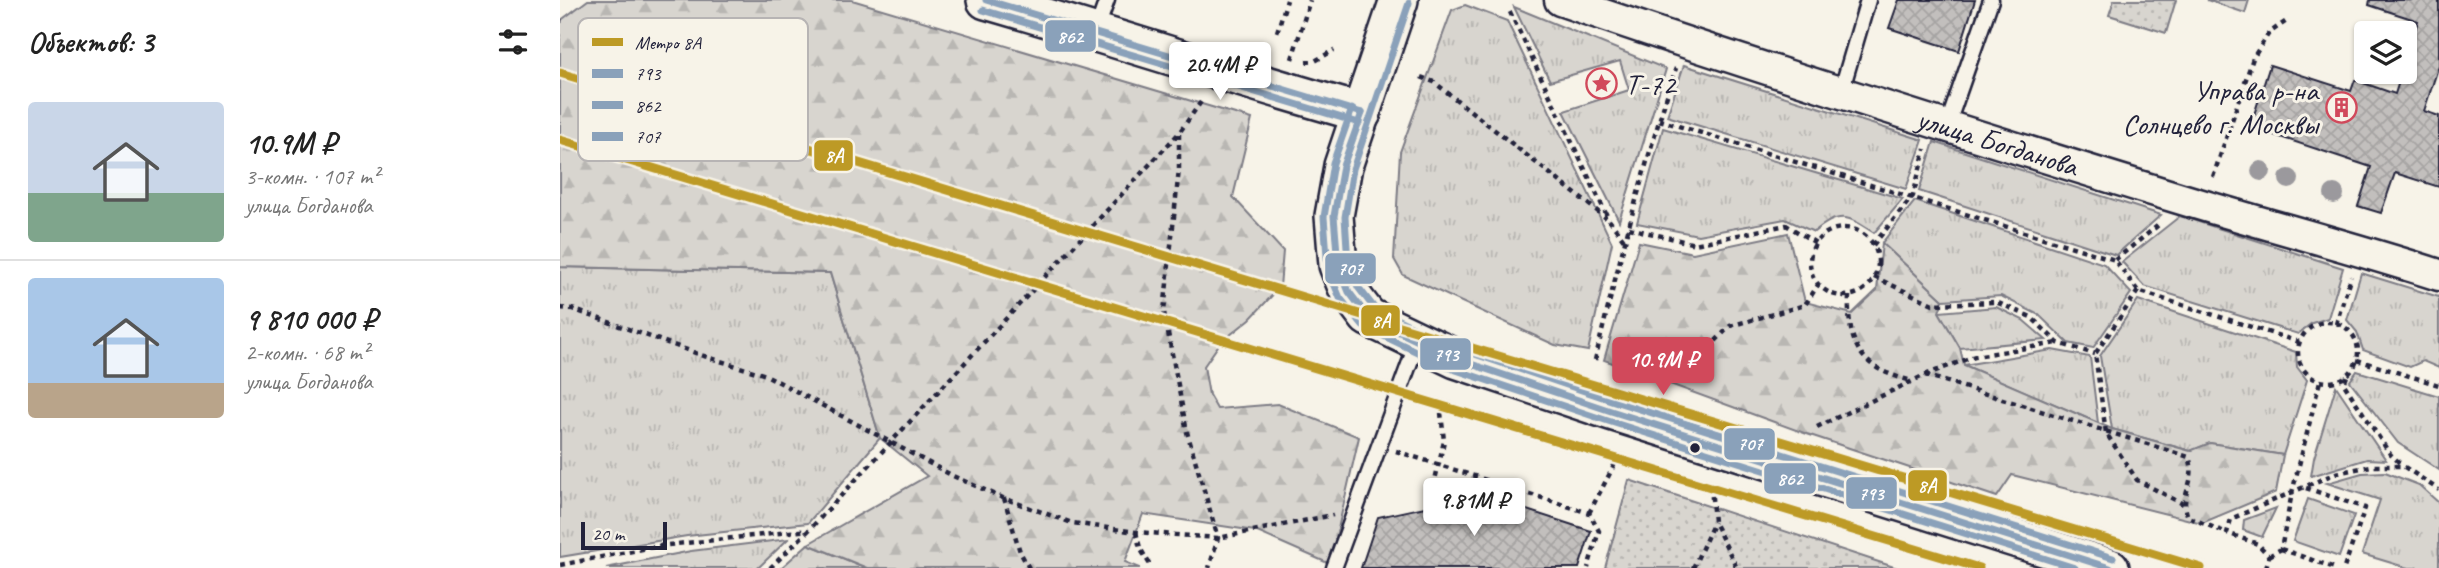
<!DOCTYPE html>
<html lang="ru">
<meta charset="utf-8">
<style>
body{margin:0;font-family:Caveat,sans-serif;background:#f2f2f2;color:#222;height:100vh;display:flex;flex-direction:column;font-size:26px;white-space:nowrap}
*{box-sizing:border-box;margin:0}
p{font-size:23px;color:#767676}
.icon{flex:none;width:38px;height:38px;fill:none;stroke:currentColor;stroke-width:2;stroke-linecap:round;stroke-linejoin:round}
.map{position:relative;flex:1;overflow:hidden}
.details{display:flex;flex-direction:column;background:#fff;width:560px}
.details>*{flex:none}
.fabs{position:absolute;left:1794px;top:21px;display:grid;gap:14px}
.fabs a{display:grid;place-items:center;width:63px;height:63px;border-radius:7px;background:#fff;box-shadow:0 2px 5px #0004;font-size:35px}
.scale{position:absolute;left:21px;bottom:18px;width:86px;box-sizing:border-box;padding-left:7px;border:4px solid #22223b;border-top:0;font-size:19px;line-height:24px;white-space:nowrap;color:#22223b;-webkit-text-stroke:5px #f7f3e8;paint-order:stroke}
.price{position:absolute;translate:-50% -60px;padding:0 16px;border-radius:7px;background:#fff;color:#222;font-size:23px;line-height:46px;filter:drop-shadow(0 2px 4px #0008)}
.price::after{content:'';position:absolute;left:50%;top:42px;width:21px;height:16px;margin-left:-10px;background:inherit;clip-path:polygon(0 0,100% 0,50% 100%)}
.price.active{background:#d1495b;color:#fff}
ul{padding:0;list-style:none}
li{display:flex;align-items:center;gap:21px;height:175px;padding:0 28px}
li+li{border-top:2px solid #e0e0e0}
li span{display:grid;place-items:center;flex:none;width:196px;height:140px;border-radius:7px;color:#555}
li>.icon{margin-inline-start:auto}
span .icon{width:84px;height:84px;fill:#fffc;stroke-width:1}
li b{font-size:30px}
h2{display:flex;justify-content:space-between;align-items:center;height:84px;padding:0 28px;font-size:30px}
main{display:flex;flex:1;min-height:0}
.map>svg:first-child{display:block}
.grass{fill:url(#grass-tufts);stroke:#7d7c85;stroke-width:2}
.forest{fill:url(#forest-firs);stroke:#7d7c85;stroke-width:2}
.park{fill:url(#park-dots);stroke:#7d7c85;stroke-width:2}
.garden{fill:#d8d5cf;stroke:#7d7c85;stroke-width:2}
.building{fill:url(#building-cross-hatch);stroke:#22223b;stroke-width:2}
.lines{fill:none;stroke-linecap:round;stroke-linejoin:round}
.service-casing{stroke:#22223b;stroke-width:19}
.minor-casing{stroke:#22223b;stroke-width:35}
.tertiary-casing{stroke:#22223b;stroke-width:42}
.path{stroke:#22223b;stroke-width:4.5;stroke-dasharray:5 5;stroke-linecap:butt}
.service{stroke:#f7f3e8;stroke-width:14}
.minor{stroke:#f7f3e8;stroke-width:30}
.tertiary{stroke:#f7f3e8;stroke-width:37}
.bus-1-casing{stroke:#f7f3e8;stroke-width:12}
.bus-2-casing{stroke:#f7f3e8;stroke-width:12}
.bus-3-casing{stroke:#f7f3e8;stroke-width:12}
.bus-1{stroke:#8aa1ba;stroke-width:7}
.bus-2{stroke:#8aa1ba;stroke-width:7}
.bus-3{stroke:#8aa1ba;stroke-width:7}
.metro-1-casing{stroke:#f7f3e8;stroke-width:14}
.metro-1{stroke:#bd9a25;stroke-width:9}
.tree{fill:#9b999d}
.bus-dot{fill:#22223b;stroke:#f7f3e8;stroke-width:2.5}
.labels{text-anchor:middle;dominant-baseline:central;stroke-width:6;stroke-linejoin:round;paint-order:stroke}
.poi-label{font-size:30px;fill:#22223b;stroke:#f7f3e8;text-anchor:start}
.street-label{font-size:30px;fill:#22223b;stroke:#f7f3e8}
.key{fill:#f7f3e8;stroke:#b7b4b4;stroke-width:2}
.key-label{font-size:19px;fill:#22223b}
.line-badge{stroke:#f7f3e8;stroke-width:2.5}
.badge-label{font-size:19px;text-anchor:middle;font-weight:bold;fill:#fff}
</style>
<main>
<section class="details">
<h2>Объектов: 3<svg class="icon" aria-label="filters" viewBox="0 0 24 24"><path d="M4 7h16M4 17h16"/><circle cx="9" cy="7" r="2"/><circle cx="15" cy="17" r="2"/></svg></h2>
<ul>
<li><span style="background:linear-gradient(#c9d6e8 65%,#7fa58c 0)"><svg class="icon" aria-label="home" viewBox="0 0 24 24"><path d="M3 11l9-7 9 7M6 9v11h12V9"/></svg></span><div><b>10.9M ₽</b><p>3-комн. · 107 m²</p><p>улица Богданова</p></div></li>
<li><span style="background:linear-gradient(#a9c7e8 75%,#b9a48a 0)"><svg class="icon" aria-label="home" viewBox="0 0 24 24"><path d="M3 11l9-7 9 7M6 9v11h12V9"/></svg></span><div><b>9 810 000 ₽</b><p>2-комн. · 68 m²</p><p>улица Богданова</p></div></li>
</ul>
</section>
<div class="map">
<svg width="1879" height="568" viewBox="0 0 1879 568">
<defs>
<pattern id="grass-tufts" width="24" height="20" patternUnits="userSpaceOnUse" patternTransform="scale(1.75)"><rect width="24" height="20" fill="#d8d5cf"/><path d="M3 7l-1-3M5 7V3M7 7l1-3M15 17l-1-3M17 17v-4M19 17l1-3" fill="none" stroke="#b9b7b3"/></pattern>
<pattern id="forest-firs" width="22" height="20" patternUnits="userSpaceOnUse" patternTransform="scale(1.75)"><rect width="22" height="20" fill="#d8d5cf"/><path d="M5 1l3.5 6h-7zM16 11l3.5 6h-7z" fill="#b9b7b3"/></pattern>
<pattern id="park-dots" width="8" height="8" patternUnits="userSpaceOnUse" patternTransform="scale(1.75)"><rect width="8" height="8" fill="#d8d5cf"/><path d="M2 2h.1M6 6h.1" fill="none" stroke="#b9b7b3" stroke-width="1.8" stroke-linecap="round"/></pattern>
<pattern id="building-cross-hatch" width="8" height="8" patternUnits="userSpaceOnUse" patternTransform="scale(1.75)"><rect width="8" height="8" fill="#c2bfbd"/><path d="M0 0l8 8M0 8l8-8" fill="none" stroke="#a6a4a3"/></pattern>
</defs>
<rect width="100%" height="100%" fill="#f7f3e8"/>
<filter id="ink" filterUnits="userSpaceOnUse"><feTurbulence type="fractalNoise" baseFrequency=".0143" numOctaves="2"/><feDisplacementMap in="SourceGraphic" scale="14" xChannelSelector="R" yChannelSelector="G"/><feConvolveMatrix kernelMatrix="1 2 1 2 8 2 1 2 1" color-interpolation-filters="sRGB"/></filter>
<g filter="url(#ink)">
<!-- grass -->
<g class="grass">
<path d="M905 5 947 21 1052 243 1028 351 995 345 843 275 834 259 840 152 892 10Z"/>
<path d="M954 7 1106 69 1059 221 1004 111 1069 90 1060 61 990 81Z"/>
<path d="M1124 65 1363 140 1346 189 1107 116Z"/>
<path d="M1103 128 1343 199 1314 233C1288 216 1280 210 1254 232L1225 219 1138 235 1077 223Z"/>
<path d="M1374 142 1601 215 1556 255 1359 191Z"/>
<path d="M1355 201 1544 264 1571 293 1533 348 1508 343 1479 315 1441 296 1383 300 1322 243Z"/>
<path d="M1620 216 1783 268 1768 318 1752 323 1738 334 1584 286 1562 262Z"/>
<path d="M0 267 270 273 320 438 248 523 127 536 0 557Z"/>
<path d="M1801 273 1879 297V368L1863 361 1850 367 1803 350 1797 332 1787 320Z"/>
<path d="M1578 300 1736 352 1737 367 1747 380 1723 455 1650 443 1631 451 1552 429 1540 356Z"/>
<path d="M1436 307 1463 320 1486 340 1400 348 1379 312Z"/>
<path d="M1492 350 1530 357 1538 423 1404 365Z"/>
<path d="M1797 371 1879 396V470L1838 443 1790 381Z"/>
<path d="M1776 386 1826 460 1807 459 1751 476 1754 458Z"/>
<path d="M1825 472 1859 485 1879 503V568H1848L1802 554 1820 500 1767 483 1802 473Z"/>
<path d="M1748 499 1794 515 1779 557 1733 541Z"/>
<path d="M1716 508 1702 537 1683 530 1684 520Z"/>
<path d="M228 539 198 568H46L131 551Z"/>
<path d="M248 544 307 568H221Z"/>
</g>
<!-- forest -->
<g class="forest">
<path d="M28 0H292L692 119 673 197 723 251 720 287 690 319 660 343 644 366 649 395 657 409 718 404 799 437 770 564 695 531 583 514 565 562 580 568H307L248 544 367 476 320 438 270 273 0 267V21Z"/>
<path d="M1228 233 1245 302 1292 314 1317 290 1322 243 1383 300 1379 312 1400 348 1404 365 1552 429 1630 451 1650 443 1723 455 1716 492 1642 523 1452 475 1437 497 1247 434 1044 360 1079 242 1133 253Z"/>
</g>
<!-- park -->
<g class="park">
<path d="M1554 0H1616L1606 33 1549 15Z"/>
<path d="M1069 480 1337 568H1045Z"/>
</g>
<!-- garden -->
<path class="garden" d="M1647 0H1689L1685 13Z"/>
<!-- building -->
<g class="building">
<path d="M1339 0H1415L1399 51 1329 28Z"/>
<path d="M1810 0H1879V65L1864 111 1879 116V187L1835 173 1821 213 1798 206 1811 167 1690 127 1710 65 1791 91 1795 80 1835 94 1842 72H1844V65L1858 21 1809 5Z"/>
<path d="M921 495 1031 531 1019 568H801L818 517Z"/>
</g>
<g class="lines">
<defs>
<g id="service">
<path d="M536 31 547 0"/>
<path d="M1281 92 1308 0"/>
<path d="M1387 126 1431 0"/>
<path d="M774 568 857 343"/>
</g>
<g id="minor">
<path id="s1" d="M1000 0C1204 70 1409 134 1615 197 1703 224 1792 247 1879 275"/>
</g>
<g id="tertiary">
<path d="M426 0C552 36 676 78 802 113"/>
<path d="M839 0 783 166 774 216 778 265 789 292 808 317 896 359 1051 411 1550 568"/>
</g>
</defs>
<!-- service casing -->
<use href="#service" class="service-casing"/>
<!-- minor casing -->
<use href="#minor" class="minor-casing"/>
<!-- tertiary casing -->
<use href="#tertiary" class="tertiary-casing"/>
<!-- path -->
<g class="path">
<path d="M950 12 1049 220 1064 240"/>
<path d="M0 19V23"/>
<path d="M717 32 727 0"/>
<path d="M732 59 750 0"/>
<path d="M746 62 755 61 774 50"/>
<path d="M861 77 874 82 1046 218"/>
<path d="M1099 120 1555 260 1578 291 1739 342"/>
<path d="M619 134V169L604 312 627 432 658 538 649 568"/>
<path d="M1653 177 1693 58 1709 33 1728 20"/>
<path d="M1069 228 1135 244 1226 225 1256 243"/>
<circle cx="1284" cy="262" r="34"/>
<path d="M1313 245 1353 196 1365 149"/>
<path d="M1555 260 1601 223"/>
<path d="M1314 277 1373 304 1436 302 1471 317 1498 343 1535 354"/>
<path d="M1578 291 1535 354 1546 433 1577 480 1623 504"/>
<path d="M1289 296C1287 347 1302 370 1353 381"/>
<path d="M0 308 12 309 144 356 206 375 393 476 443 498 512 523 576 532 658 538 773 515"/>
<circle cx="1768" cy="352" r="30"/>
<path d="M1776 324 1791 276"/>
<path d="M1035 360C1059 262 1084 164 1116 68"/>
<path d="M1797 360 1879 385"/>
<path d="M1365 375 1629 457C1638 483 1618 492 1628 517L1667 533"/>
<path d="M1787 376 1784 384 1830 454 1842 465"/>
<path d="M1121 377 1170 326 1245 305 1258 285"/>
<path d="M1257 427 1365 375 1415 356 1498 343"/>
<path d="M836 451 1029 513 1039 531 1028 568"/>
<path d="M1151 486 1154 522 1177 568"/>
<path d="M1746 488 1805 508 1784 568"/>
<path d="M444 498 460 552 469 568"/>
<path d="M869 506 884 441 880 403"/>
<path d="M1029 513 1058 458"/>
<path d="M576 532 580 548 592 568"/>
<path d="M1721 549 1775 568"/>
<path d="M1709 556 1721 549 1732 493 1760 381"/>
<path d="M0 565 98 546 249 530"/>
<path d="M210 568 249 530 619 133 643 99"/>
<path d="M1133 568 1154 522"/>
<path d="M1706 568 1709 556 1698 544 1667 533 1671 519 1776 473 1811 466H1843L1879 490"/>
</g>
<!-- service -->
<use href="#service" class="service"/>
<!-- minor -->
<use href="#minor" class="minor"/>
<!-- tertiary -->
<use href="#tertiary" class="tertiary"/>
<defs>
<g id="bus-1">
<path d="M426 0 802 113"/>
<path d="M802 113 783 166 774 216 778 265 789 292 808 317 896 359 1051 411 1550 568"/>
</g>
<g id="bus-2">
<path d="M423 10 799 123"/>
<path d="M792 109 773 163 764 217 768 269 780 298 803 326 893 369 1048 421 1515 568"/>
</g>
<path id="bus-3" d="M849 3 793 169 785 217 788 263 798 287 815 309 900 349 1054 401 1553 558"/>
</defs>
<!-- bus-1 casing -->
<use href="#bus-1" class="bus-1-casing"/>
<!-- bus-2 casing -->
<use href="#bus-2" class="bus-2-casing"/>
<!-- bus-3 casing -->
<use href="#bus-3" class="bus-3-casing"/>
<!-- bus-1 -->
<use href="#bus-1" class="bus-1"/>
<!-- bus-2 -->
<use href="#bus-2" class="bus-2"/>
<!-- bus-3 -->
<use href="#bus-3" class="bus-3"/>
<defs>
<g id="metro-1">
<path d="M0 73 1641 568"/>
<path d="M0 140 1419 568"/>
</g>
</defs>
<!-- metro-1 casing -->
<use href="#metro-1" class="metro-1-casing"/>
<!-- metro-1 -->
<use href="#metro-1" class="metro-1"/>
</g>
<!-- trees -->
<g class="tree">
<circle cx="1701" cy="171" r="10"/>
<circle cx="1729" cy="179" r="10"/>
<circle cx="1774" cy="194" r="10"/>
</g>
</g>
<!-- icons -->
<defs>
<symbol id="sight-ring" viewBox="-11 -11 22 22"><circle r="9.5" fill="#f7f3e8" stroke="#d1495b" stroke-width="1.5"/><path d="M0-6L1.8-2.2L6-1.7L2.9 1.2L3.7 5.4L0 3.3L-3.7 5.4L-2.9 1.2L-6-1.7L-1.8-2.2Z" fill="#d1495b"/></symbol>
<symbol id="building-ring" viewBox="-11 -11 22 22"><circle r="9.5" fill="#f7f3e8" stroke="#d1495b" stroke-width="1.5"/><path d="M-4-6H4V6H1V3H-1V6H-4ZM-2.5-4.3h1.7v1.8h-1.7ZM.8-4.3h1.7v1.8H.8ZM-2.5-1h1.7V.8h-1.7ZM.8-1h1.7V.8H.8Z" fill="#d1495b"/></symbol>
</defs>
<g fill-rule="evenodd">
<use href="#sight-ring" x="1024" y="66" width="35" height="35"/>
<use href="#building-ring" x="1764" y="90" width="35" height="35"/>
</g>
<!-- markers -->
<circle class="bus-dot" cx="1135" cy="448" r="6"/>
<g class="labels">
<!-- poi labels -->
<g class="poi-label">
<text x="1065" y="84">Т-72</text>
<text x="1758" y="90" text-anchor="end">Управа р-на<tspan x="1758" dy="34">Солнцево г. Москвы</tspan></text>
</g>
<!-- street labels -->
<g class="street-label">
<text stroke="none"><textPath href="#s1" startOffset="460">улица Богданова</textPath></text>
</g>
</g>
<!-- legend -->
<rect x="18" y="18" width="230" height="143" rx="10" class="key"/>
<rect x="32" y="38" width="31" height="8" fill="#bd9a25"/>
<rect x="32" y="69" width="31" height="9" fill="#8aa1ba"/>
<rect x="32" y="101" width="31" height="8" fill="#8aa1ba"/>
<rect x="32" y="132" width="31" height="9" fill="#8aa1ba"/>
<g class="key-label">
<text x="75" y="49">Метро 8А</text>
<text x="75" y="80">793</text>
<text x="75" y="112">862</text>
<text x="75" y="143">707</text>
</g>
<g class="line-badge">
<rect x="484" y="19" width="53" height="34" rx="7" fill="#8aa1ba"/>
<rect x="253" y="139" width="41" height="33" rx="7" fill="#bd9a25"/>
<rect x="764" y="252" width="53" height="33" rx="7" fill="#8aa1ba"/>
<rect x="800" y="304" width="41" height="33" rx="7" fill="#bd9a25"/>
<rect x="859" y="337" width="53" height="34" rx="7" fill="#8aa1ba"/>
<rect x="1163" y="427" width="53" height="34" rx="7" fill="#8aa1ba"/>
<rect x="1203" y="462" width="54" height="33" rx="7" fill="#8aa1ba"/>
<rect x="1347" y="469" width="41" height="33" rx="7" fill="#bd9a25"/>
<rect x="1285" y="476" width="53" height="34" rx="7" fill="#8aa1ba"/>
</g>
<g class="badge-label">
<text x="510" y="43">862</text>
<text x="274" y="162">8А</text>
<text x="790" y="275">707</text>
<text x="821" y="327">8А</text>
<text x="886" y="361">793</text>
<text x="1190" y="450">707</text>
<text x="1230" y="485">862</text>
<text x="1367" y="492">8А</text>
<text x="1311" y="500">793</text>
</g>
</svg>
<div class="fabs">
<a><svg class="icon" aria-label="layers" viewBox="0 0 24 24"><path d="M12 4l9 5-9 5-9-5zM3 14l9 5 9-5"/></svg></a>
</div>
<div class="scale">20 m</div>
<b class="price" style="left:660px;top:102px">20.4M ₽</b>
<b class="price active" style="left:1103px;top:397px">10.9M ₽</b>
<b class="price" style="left:914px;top:538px">9.81M ₽</b>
</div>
</main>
